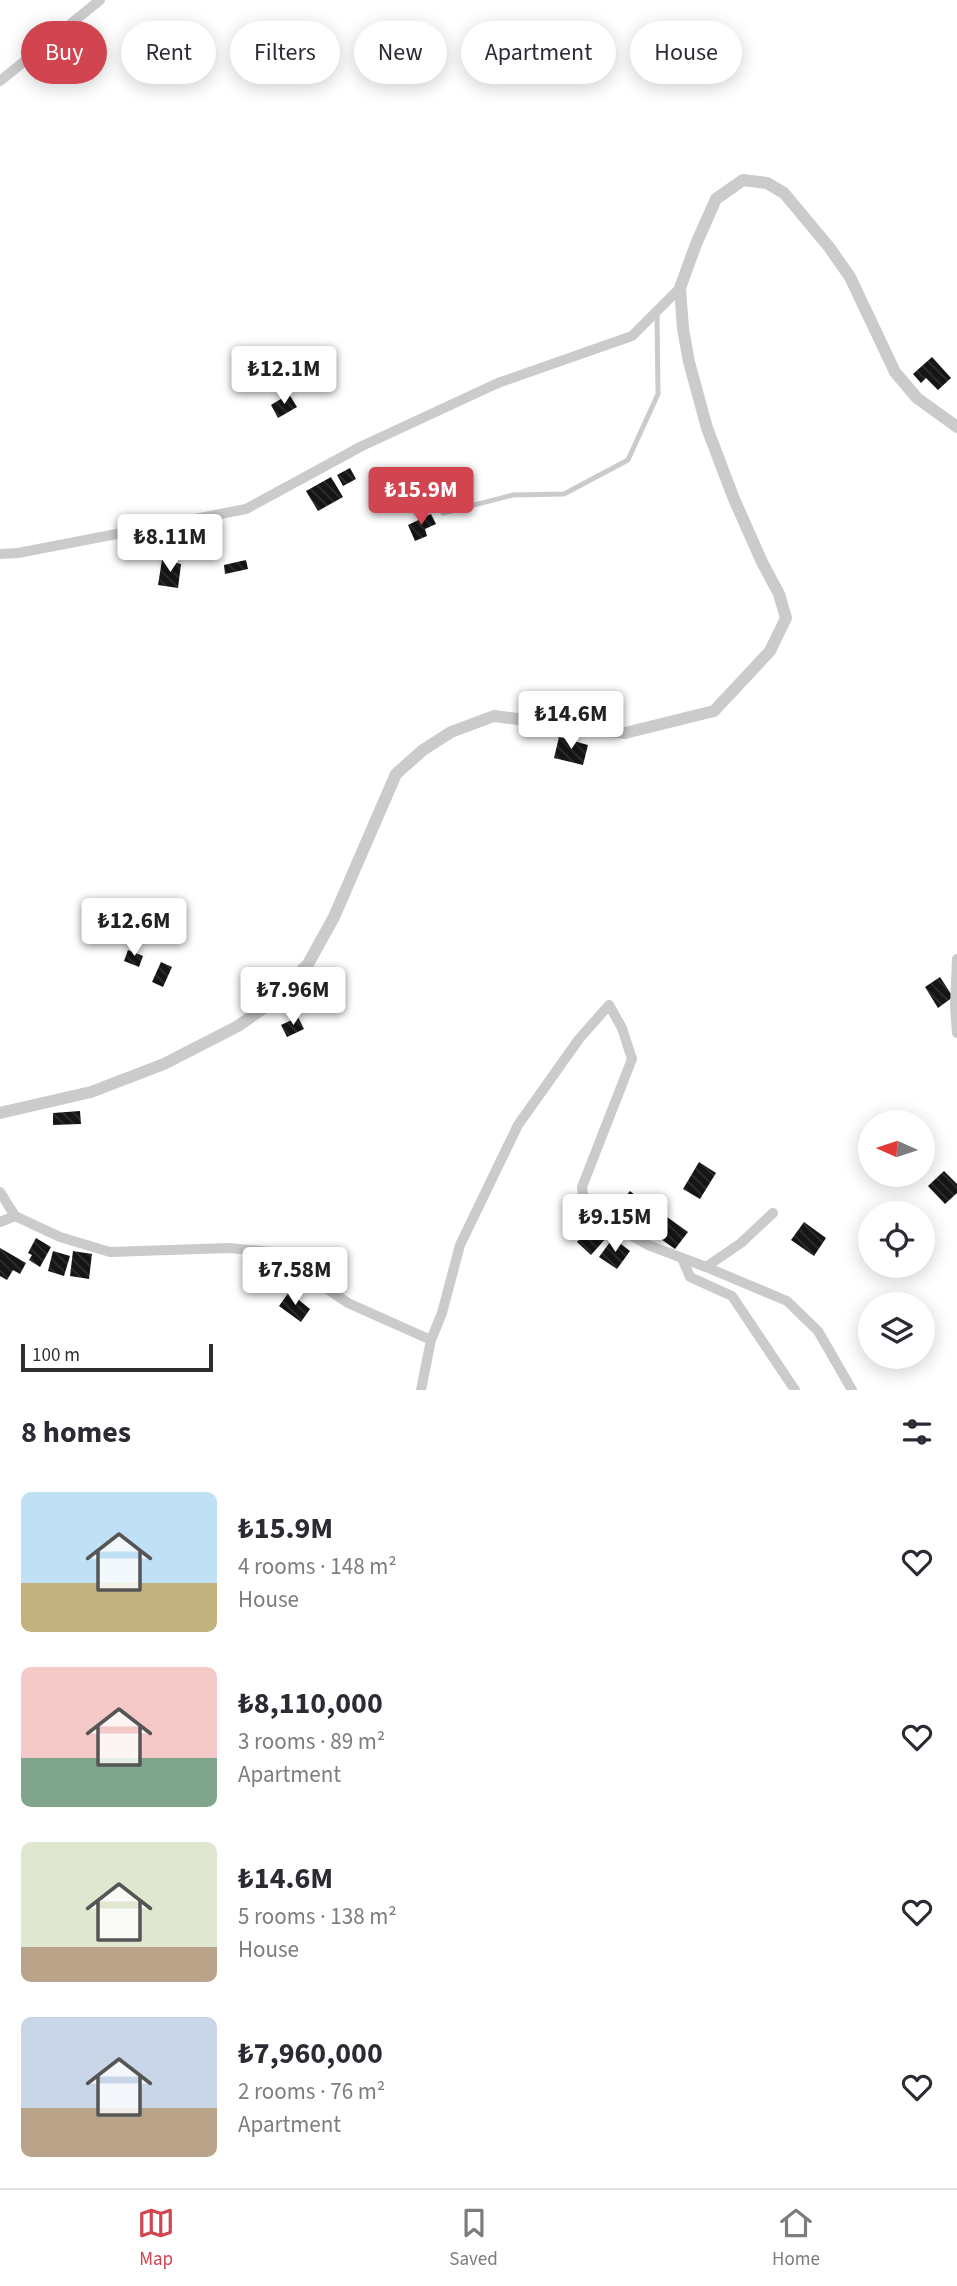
<!DOCTYPE html>
<meta charset="utf-8">
<style>
body{margin:0;font-family:"Source Sans 3",sans-serif;background:#f2f2f3;color:#2b2b33;height:100vh;display:flex;flex-direction:column;font-size:26px;white-space:nowrap}
*{box-sizing:border-box;margin:0}
p{font-size:23px;color:#7c7c81}
.icon{flex:none;width:38px;height:38px;fill:none;stroke:currentColor;stroke-width:2;stroke-linecap:round;stroke-linejoin:round}
.map{position:relative;height:1390px;overflow:hidden}
.side{display:flex;flex-direction:column;background:#fff;flex:1}
.side>*{flex:none}
.banner{position:absolute;left:21px;top:21px;width:915px;height:63px;display:flex;gap:14px}
.needle{width:46px;rotate:273deg}
.fabs{position:absolute;left:858px;top:1110px;display:grid;gap:14px}
.fabs a{display:grid;place-items:center;width:77px;height:77px;border-radius:50%;background:#fff;box-shadow:0 4px 18px #0003;font-size:35px}
.scale{position:absolute;left:21px;bottom:18px;width:192px;box-sizing:border-box;padding-left:7px;border:4px solid #2e2e2e;border-top:0;font-size:19px;line-height:24px;white-space:nowrap;color:#2e2e2e;-webkit-text-stroke:5px #fff;paint-order:stroke}
.price{position:absolute;translate:-50% -60px;padding:0 16px;border-radius:7px;background:#fff;color:#222;font-size:23px;line-height:46px;filter:drop-shadow(0 2px 4px #0008)}
.price::after{content:'';position:absolute;left:50%;top:42px;width:21px;height:16px;margin-left:-10px;background:inherit;clip-path:polygon(0 0,100% 0,50% 100%)}
.price.selected{background:#d14550;color:#fff}
ul{padding:0;list-style:none}
li{display:flex;align-items:center;gap:21px;height:175px;padding:0 21px}
li span{display:grid;place-items:center;flex:none;width:196px;height:140px;border-radius:10px;color:#555}
li>.icon{margin-inline-start:auto}
span .icon{width:84px;height:84px;fill:#fffc;stroke-width:1}
li b{font-size:30px}
h2{display:flex;justify-content:space-between;align-items:center;height:84px;padding:0 21px;font-size:30px}
.chip{padding:0 24px;border-radius:32px;background:#fff;box-shadow:0 4px 18px #0003;font-size:24px;line-height:63px}
.chip.selected{background:#d14550;color:#fff}
.dock{display:flex;justify-content:space-around;align-items:center;height:98px;border-top:2px solid #e1e1e2;background:#fff;font-size:19px;color:#7c7c81}
.dock a{display:grid;justify-items:center;gap:4px}
.dock .selected{color:#d14550}
.map>svg:first-child{display:block}
.building{fill:url(#building-back-hatch)}
.lines{fill:none;stroke-linecap:round;stroke-linejoin:round}
.service{stroke:#cbcbcb;stroke-width:5}
.minor{stroke:#cbcbcb;stroke-width:10}
.tertiary{stroke:#cbcbcb;stroke-width:12}
</style>
<div class="map">
<svg width="957" height="1390" viewBox="0 0 957 1390">
<defs>
<pattern id="building-back-hatch" width="6" height="6" patternUnits="userSpaceOnUse" patternTransform="scale(1.75)"><rect width="6" height="6" fill="#151515"/><path d="M-1 5l2 2M0 0l6 6M5-1l2 2" fill="none" stroke="#2f2f2f"/></pattern>
</defs>
<rect width="100%" height="100%" fill="#fff"/>
<!-- building -->
<g class="building">
<path d="M932 357 951 378 938 390 926 378 921 383 913 374Z"/>
<path d="M289 394 297 407 278 418 271 405Z"/>
<path d="M350 468 356 479 343 486 337 475Z"/>
<path d="M331 477 343 497 318 511 306 491Z"/>
<path d="M431 514 436 524 425 529 427 536 415 541 408 525Z"/>
<path d="M162 560 181 564 178 588 158 585Z"/>
<path d="M246 560 248 569 225 574 224 565Z"/>
<path d="M559 737 588 745 583 765 554 758Z"/>
<path d="M128 950 143 956 139 967 124 961Z"/>
<path d="M161 962 172 967 163 987 152 982Z"/>
<path d="M940 977 953 997 938 1008 925 987Z"/>
<path d="M298 1017 304 1029 287 1037 281 1025Z"/>
<path d="M80 1111 81 1124 53 1125V1113Z"/>
<path d="M699 1162 716 1173 700 1199 683 1189Z"/>
<path d="M944 1171 957 1184V1193L945 1204 928 1186Z"/>
<path d="M630 1191 648 1206 637 1218 620 1203Z"/>
<path d="M667 1217 688 1232 675 1249 655 1235Z"/>
<path d="M804 1222 826 1238 814 1256 791 1240Z"/>
<path d="M593 1224 607 1237 591 1255 577 1242Z"/>
<path d="M36 1238 51 1247 40 1267 29 1260 32 1255 28 1253Z"/>
<path d="M613 1238 630 1251 617 1269 599 1257Z"/>
<path d="M0 1248 26 1263 20 1274 13 1270 7 1280 0 1276Z"/>
<path d="M53 1251 70 1256 64 1276 48 1271Z"/>
<path d="M73 1251 92 1254 89 1279 70 1276Z"/>
<path d="M289 1292 310 1309 301 1322 279 1306Z"/>
</g>
<g class="lines">
<!-- service -->
<path class="service" d="M443 513 513 495 564 494 628 460 658 394 657 314"/>
<!-- minor -->
<g class="minor">
<path d="M0 81 100 0"/>
<path d="M0 554 18 553 246 509 362 446 498 383 632 336 680 288"/>
<path d="M957 959 955 1006 957 1033"/>
<path d="M0 1192 15 1216 60 1237 110 1252 229 1248 273 1252 348 1303 431 1340 421 1390"/>
<path d="M0 1222 15 1216"/>
<path d="M682 1258 690 1277 732 1296 795 1390"/>
<path d="M706 1267 787 1301 818 1331 852 1390"/>
<path d="M431 1340 442 1313 460 1245 518 1125 579 1039 609 1005 622 1028 632 1059 582 1187 585 1210 648 1245 706 1267 741 1243 773 1213"/>
</g>
<!-- tertiary -->
<path class="tertiary" d="M0 1113 91 1092 164 1064 238 1026 272 1002 308 964 334 917 396 774 423 750 451 732 494 716 625 733 714 711 770 651 786 618 779 594 762 562 734 499 707 428 689 362 683 329 680 288 696 244 716 199 743 180 767 183 784 193 829 247 850 277 895 372 917 398 957 427"/>
</g>
</svg>
<div class="fabs">
<a><svg class="needle" viewBox="-14 -14 28 28"><path d="M0-13l5 13h-10z" fill="#e53935"/><path d="M0 13l5-13h-10z" fill="#7c7c81"/></svg></a>
<a><svg class="icon" aria-label="locate" viewBox="0 0 24 24"><circle cx="12" cy="12" r="6"/><path d="M12 2v4M12 18v4M2 12h4M18 12h4"/></svg></a>
<a><svg class="icon" aria-label="layers" viewBox="0 0 24 24"><path d="M12 4l9 5-9 5-9-5zM3 14l9 5 9-5"/></svg></a>
</div>
<div class="scale">100 m</div>
<b class="price" style="left:284px;top:406px">₺12.1M</b>
<b class="price selected" style="left:421px;top:527px">₺15.9M</b>
<b class="price" style="left:170px;top:574px">₺8.11M</b>
<b class="price" style="left:571px;top:751px">₺14.6M</b>
<b class="price" style="left:134px;top:958px">₺12.6M</b>
<b class="price" style="left:293px;top:1027px">₺7.96M</b>
<b class="price" style="left:615px;top:1254px">₺9.15M</b>
<b class="price" style="left:295px;top:1307px">₺7.58M</b>
<div class="banner">
<a class="chip selected">Buy</a>
<a class="chip">Rent</a>
<a class="chip">Filters</a>
<a class="chip">New</a>
<a class="chip">Apartment</a>
<a class="chip">House</a>
</div>
</div>
<section class="side">
<h2>8 homes<svg class="icon" aria-label="filters" viewBox="0 0 24 24"><path d="M4 7h16M4 17h16"/><circle cx="9" cy="7" r="2"/><circle cx="15" cy="17" r="2"/></svg></h2>
<ul>
<li><span style="background:linear-gradient(#bfe0f5 65%,#c2b280 0)"><svg class="icon" aria-label="home" viewBox="0 0 24 24"><path d="M3 11l9-7 9 7M6 9v11h12V9"/></svg></span><div><b>₺15.9M</b><p>4 rooms · 148 m²</p><p>House</p></div><svg class="icon" aria-label="heart" viewBox="0 0 24 24"><path d="M12 20l-8-8c-3-5 5-10 8-4 3-6 11-1 8 4z"/></svg></li>
<li><span style="background:linear-gradient(#f6c9c9 65%,#7fa58c 0)"><svg class="icon" aria-label="home" viewBox="0 0 24 24"><path d="M3 11l9-7 9 7M6 9v11h12V9"/></svg></span><div><b>₺8,110,000</b><p>3 rooms · 89 m²</p><p>Apartment</p></div><svg class="icon" aria-label="heart" viewBox="0 0 24 24"><path d="M12 20l-8-8c-3-5 5-10 8-4 3-6 11-1 8 4z"/></svg></li>
<li><span style="background:linear-gradient(#dfe7d0 75%,#b9a48a 0)"><svg class="icon" aria-label="home" viewBox="0 0 24 24"><path d="M3 11l9-7 9 7M6 9v11h12V9"/></svg></span><div><b>₺14.6M</b><p>5 rooms · 138 m²</p><p>House</p></div><svg class="icon" aria-label="heart" viewBox="0 0 24 24"><path d="M12 20l-8-8c-3-5 5-10 8-4 3-6 11-1 8 4z"/></svg></li>
<li><span style="background:linear-gradient(#c9d6e8 65%,#b9a48a 0)"><svg class="icon" aria-label="home" viewBox="0 0 24 24"><path d="M3 11l9-7 9 7M6 9v11h12V9"/></svg></span><div><b>₺7,960,000</b><p>2 rooms · 76 m²</p><p>Apartment</p></div><svg class="icon" aria-label="heart" viewBox="0 0 24 24"><path d="M12 20l-8-8c-3-5 5-10 8-4 3-6 11-1 8 4z"/></svg></li>
</ul>
</section>
<nav class="dock">
<a class="selected"><svg class="icon" aria-label="map" viewBox="0 0 24 24"><path d="M3 6l6-2 6 2 6-2v14l-6 2-6-2-6 2zM9 4v14M15 6v14"/></svg>Map</a>
<a><svg class="icon" aria-label="saved" viewBox="0 0 24 24"><path d="M7 4h10v16l-5-4-5 4z"/></svg>Saved</a>
<a><svg class="icon" aria-label="home" viewBox="0 0 24 24"><path d="M3 11l9-7 9 7M6 9v11h12V9"/></svg>Home</a>
</nav>
